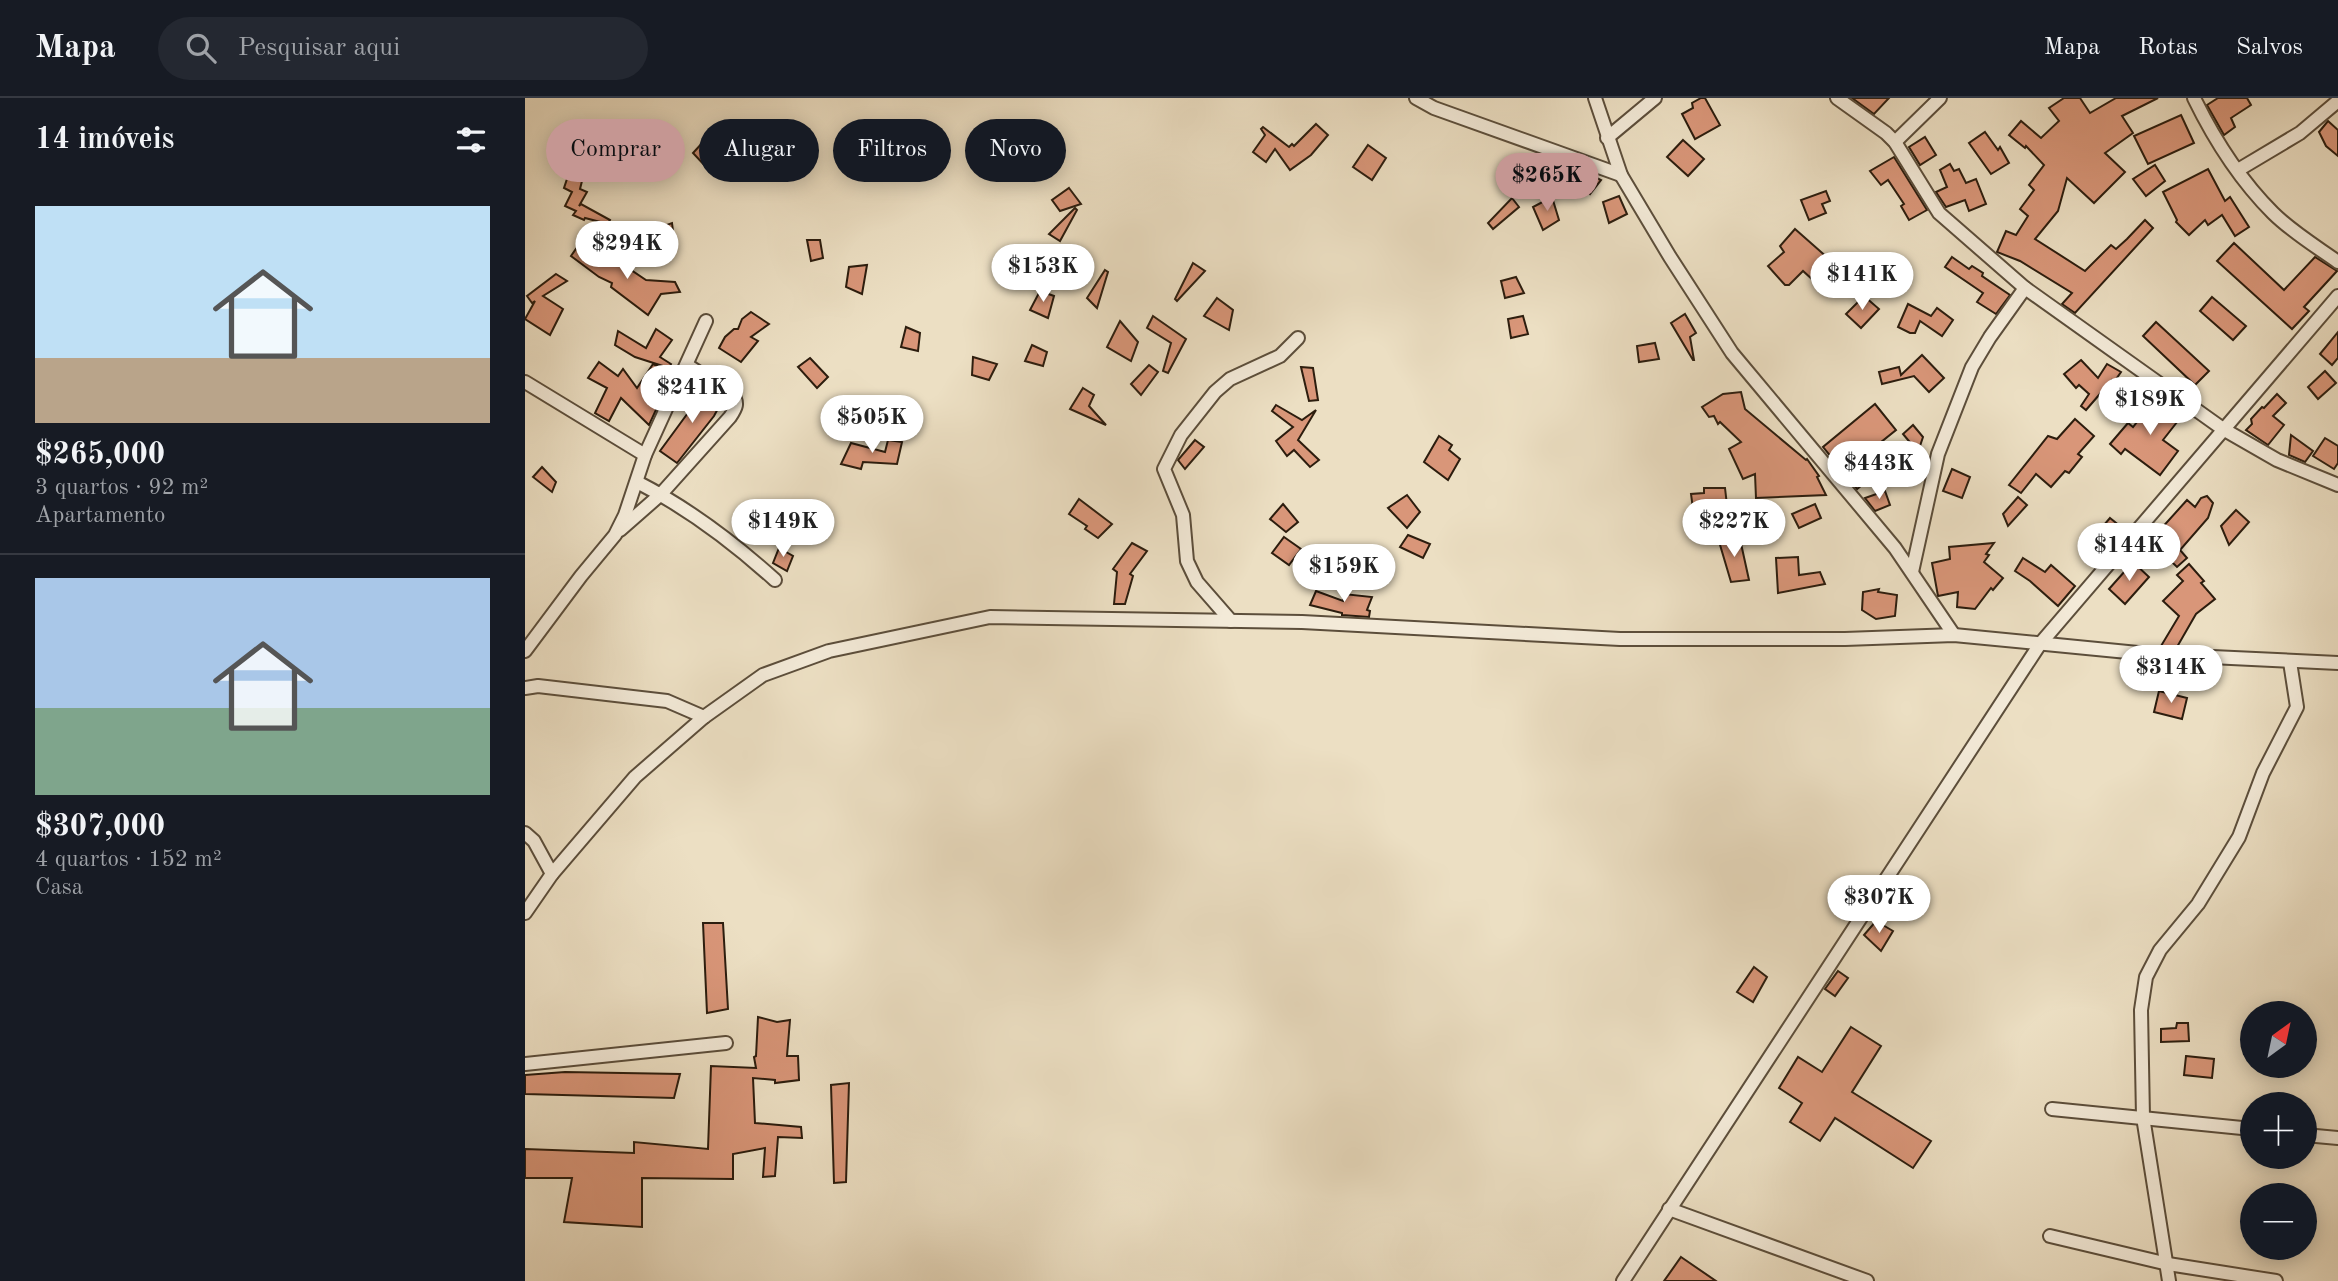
<!DOCTYPE html>
<html lang="pt">
<meta charset="utf-8">
<style>
body{margin:0;font-family:"Old Standard TT",serif;background:#242831;color:#f1f3f6;height:100vh;display:flex;flex-direction:column;font-size:26px;white-space:nowrap}
*{box-sizing:border-box;margin:0}
p{font-size:23px;color:#9ea1a6}
.icon{flex:none;width:38px;height:38px;fill:none;stroke:currentColor;stroke-width:2;stroke-linecap:round;stroke-linejoin:round}
.map{position:relative;flex:1;overflow:hidden}
.panel{display:flex;flex-direction:column;background:#171b24;width:525px}
.panel>*{flex:none}
.guide{position:absolute;left:21px;top:21px;width:665px;height:63px;display:flex;gap:14px}
.needle{width:46px;rotate:33deg}
.tools{position:absolute;left:1715px;top:903px;display:grid;gap:14px}
.tools a{display:grid;place-items:center;width:77px;height:77px;border-radius:50%;background:#171b24;box-shadow:0 4px 18px #0003;font-size:35px}
.price{position:absolute;translate:-50% -60px;padding:0 16px;border-radius:24px;background:#fff;color:#222;font-size:23px;line-height:46px;filter:drop-shadow(0 2px 4px #0008)}
.price::after{content:'';position:absolute;left:50%;top:42px;width:21px;height:16px;margin-left:-10px;background:inherit;clip-path:polygon(0 0,100% 0,50% 100%)}
.price.on{background:#c59692;color:#111}
ul{padding:0;list-style:none}
li{display:grid;align-content:center;gap:14px;height:371px;padding:0 35px}
li+li{border-top:2px solid #363941}
li span{display:grid;place-items:center;height:217px;border-radius:0px;color:#555}
li>.icon{margin-inline-start:auto}
span .icon{width:126px;height:126px;fill:#fffc;stroke-width:1}
li b{font-size:30px}
h2{display:flex;justify-content:space-between;align-items:center;height:84px;padding:0 35px;font-size:30px}
.chip{padding:0 24px;border-radius:32px;background:#171b24;box-shadow:0 4px 18px #0003;font-size:24px;line-height:63px}
.chip.on{background:#c59692;color:#111}
header{display:flex;align-items:center;gap:42px;box-sizing:border-box;height:98px;padding:0 35px;background:#171b24;border-bottom:2px solid #363941}
header strong{font-size:33px}
nav{display:flex;gap:38px;margin-inline-start:auto;font-size:24px}
.search{width:490px;height:63px;background:#242831;display:flex;align-items:center;gap:18px;box-sizing:border-box;padding:0 24px;border-radius:38px;color:#9ea1a6;font-size:26px}
main{display:flex;flex:1;min-height:0}
.map>svg:first-child{display:block}
.building{fill:#d99679;stroke:#2c1d0e;stroke-width:2}
.lines{fill:none;stroke-linecap:round;stroke-linejoin:round}
.street-casing{stroke:#5c4e3b;stroke-width:16}
.street{stroke:#f3ead8;stroke-width:12}
</style>
<header>
<strong>Mapa</strong>
<div class="search"><svg class="icon" aria-label="search" viewBox="0 0 24 24"><circle cx="10" cy="10" r="6"/><path d="M15 15l6 6"/></svg>Pesquisar aqui</div>
<nav><a>Mapa</a><a>Rotas</a><a>Salvos</a></nav>
</header>
<main>
<section class="panel">
<h2>14 imóveis<svg class="icon" aria-label="filters" viewBox="0 0 24 24"><path d="M4 7h16M4 17h16"/><circle cx="9" cy="7" r="2"/><circle cx="15" cy="17" r="2"/></svg></h2>
<ul>
<li><span style="background:linear-gradient(#bfe0f5 70%,#b9a48a 0)"><svg class="icon" aria-label="home" viewBox="0 0 24 24"><path d="M3 11l9-7 9 7M6 9v11h12V9"/></svg></span><div><b>$265,000</b><p>3 quartos · 92 m²</p><p>Apartamento</p></div></li>
<li><span style="background:linear-gradient(#a9c7e8 60%,#7fa58c 0)"><svg class="icon" aria-label="home" viewBox="0 0 24 24"><path d="M3 11l9-7 9 7M6 9v11h12V9"/></svg></span><div><b>$307,000</b><p>4 quartos · 152 m²</p><p>Casa</p></div></li>
</ul>
</section>
<div class="map">
<svg width="1813" height="1183" viewBox="0 0 1813 1183">
<rect width="100%" height="100%" fill="#ecdfc3"/>
<filter id="stains"><feTurbulence type="fractalNoise" baseFrequency=".00286" numOctaves="4"/><feColorMatrix values="0 0 0 0 .2 0 0 0 0 .09 0 0 0 0 .02 0 0 0 .5 -.17"/></filter>
<radialGradient id="worn" r=".72"><stop offset=".6" stop-color="#630" stop-opacity="0"/><stop offset="1" stop-color="#630" stop-opacity=".3"/></radialGradient>
<!-- building -->
<g class="building">
<path d="M1176 0H1180L1195 27 1170 41 1157 16 1168 10 1167 5Z"/>
<path d="M1327 0H1364L1349 16Z"/>
<path d="M1539 0H1555L1565 15 1591 0H1633L1597 18 1608 35 1580 55 1600 74 1569 105 1542 80 1533 113 1510 141 1560 173 1586 147 1591 151 1602 141 1620 122 1628 130 1550 215 1537 206 1547 195 1495 163 1472 154 1481 133 1491 137 1503 118 1495 111 1509 92 1504 87 1519 67 1501 48 1500 50 1484 37 1496 23 1516 40 1534 23 1524 10Z"/>
<path d="M1693 0H1722L1726 7 1706 20 1710 29 1699 37 1682 7Z"/>
<path d="M1656 17 1669 45 1623 66 1609 38Z"/>
<path d="M1803 23 1813 32V58L1801 48 1794 34Z"/>
<path d="M791 26 803 37 786 57 765 72 750 51 741 64 728 54 740 37 736 31 738 29 764 49 767 46 769 48Z"/>
<path d="M1460 34 1473 52 1475 49 1484 65 1466 76 1444 45Z"/>
<path d="M1400 39 1411 57 1395 67 1384 49Z"/>
<path d="M1158 42 1179 61 1163 78 1142 59Z"/>
<path d="M179 43 194 57 182 70 168 55Z"/>
<path d="M843 47 861 60 847 82 828 69Z"/>
<path d="M1369 59 1402 112 1384 122 1376 108 1379 106 1363 82 1356 87 1345 73Z"/>
<path d="M1425 66 1429 73 1434 71 1441 85 1451 81 1461 106 1444 113 1440 102 1421 109 1411 94 1422 89 1415 72Z"/>
<path d="M1630 67 1640 83 1621 98 1608 81Z"/>
<path d="M46 69 59 75 55 91 62 94 54 108 56 106 85 122 83 126 60 120 59 122 48 117 51 113 40 108 47 94 39 90Z"/>
<path d="M1683 71 1700 103 1705 99 1724 129 1710 138 1697 117 1683 127 1680 122 1664 137 1651 124 1652 122 1638 94Z"/>
<path d="M1060 74 1076 82 1065 96 1050 84Z"/>
<path d="M544 90 556 106 535 113 527 102Z"/>
<path d="M1301 93 1305 103 1297 106 1301 115 1284 122 1276 102Z"/>
<path d="M1094 98 1102 116 1084 125 1078 104Z"/>
<path d="M1027 99 1034 122 1018 132 1008 109Z"/>
<path d="M987 100 994 109 968 131 963 125Z"/>
<path d="M550 110 552 112 535 143 524 136Z"/>
<path d="M147 125 149 141 129 148 128 132Z"/>
<path d="M1270 131 1304 161 1302 163 1304 165 1288 182 1278 173 1264 187H1260L1243 168 1259 154 1255 148Z"/>
<path d="M282 142H295L298 160 286 163Z"/>
<path d="M1709 145 1759 192 1790 159 1812 173 1779 209 1784 213 1767 231 1692 163Z"/>
<path d="M53 148 69 160 103 170 121 182 150 184 155 194 136 196 123 217 86 189 87 185 74 179 46 158Z"/>
<path d="M1427 159 1444 171 1447 168 1458 175 1457 178 1485 197 1471 216 1452 204 1458 195 1420 169Z"/>
<path d="M668 165 680 173 652 203 650 201Z"/>
<path d="M342 167 337 196 321 189 324 169Z"/>
<path d="M580 172 583 174 572 210 562 200Z"/>
<path d="M31 176 42 183 18 198 38 211 25 237 0 221 10 203 7 205 2 198Z"/>
<path d="M991 179 999 195 980 200 976 183Z"/>
<path d="M515 193 529 198 523 220 505 212Z"/>
<path d="M1339 198 1354 211 1336 230 1321 216Z"/>
<path d="M1687 199 1721 228 1708 242 1675 213Z"/>
<path d="M692 200 708 212 704 232 679 218Z"/>
<path d="M1383 206 1406 218 1412 210 1428 222 1417 238 1395 223 1390 235H1385L1373 229Z"/>
<path d="M226 214 244 226 226 239 233 243 216 264 194 250 200 239 209 231H213L217 221Z"/>
<path d="M1160 216 1171 235 1165 239 1169 262H1168L1146 225Z"/>
<path d="M628 218 661 241 643 275 638 273 646 245 622 230Z"/>
<path d="M998 218 1003 236 986 240 983 221Z"/>
<path d="M595 223 613 244 606 263 582 249Z"/>
<path d="M1631 224 1684 273 1670 287 1618 238Z"/>
<path d="M381 229 395 235 393 253 376 249Z"/>
<path d="M131 231 147 242 135 259 146 266 144 270 110 259 90 247 93 233 121 250Z"/>
<path d="M1813 234V260L1807 267 1795 256Z"/>
<path d="M1130 245 1134 261 1114 264 1112 248Z"/>
<path d="M507 247 522 254 518 268 500 263Z"/>
<path d="M1397 257 1419 280 1404 294 1389 278 1357 286 1354 274 1374 269 1376 277Z"/>
<path d="M448 259 472 266 464 282 447 277Z"/>
<path d="M285 260 303 279 292 290 273 269Z"/>
<path d="M1556 262 1573 280 1582 266 1596 274 1589 284 1587 282 1561 312 1556 308 1564 296 1554 287 1551 290 1539 276Z"/>
<path d="M74 264 93 278 98 271 112 290 128 266 148 275 124 327 96 300 84 323 70 315 82 290 63 280Z"/>
<path d="M624 267 633 274 616 297 606 286Z"/>
<path d="M776 269 788 270 793 302 784 303Z"/>
<path d="M1800 273 1811 285 1793 301 1783 289Z"/>
<path d="M174 289 196 305 189 318 152 365 135 353 168 308 163 304Z"/>
<path d="M558 290 569 297 564 308 581 327 545 311Z"/>
<path d="M1216 294 1220 311 1281 362 1282 361 1294 378 1292 379 1301 397 1231 400 1230 376 1218 381 1204 351 1216 344 1195 324 1193 326 1189 318 1184 319 1177 309 1198 296Z"/>
<path d="M1752 296 1761 305 1748 318 1759 327 1743 347 1721 332 1727 326 1726 321 1737 309 1739 310Z"/>
<path d="M1631 300 1656 319 1638 342 1653 353 1635 377 1600 351 1596 356 1585 346 1603 325 1608 329Z"/>
<path d="M1350 306 1371 332 1345 353 1357 368V371L1332 391 1298 349Z"/>
<path d="M751 307 777 322 791 312 773 342 794 362 785 369 769 352 762 358 751 343 768 329 747 313Z"/>
<path d="M1550 321 1569 338 1553 356 1557 359 1544 375 1540 373 1526 389 1511 376 1496 395 1484 387 1523 338 1532 341Z"/>
<path d="M1388 327 1398 339 1393 354 1378 336Z"/>
<path d="M1766 337 1788 353 1780 364 1764 357Z"/>
<path d="M914 338 927 347 924 352 935 361 923 382 899 364Z"/>
<path d="M1800 340 1813 348V365L1809 371 1788 358Z"/>
<path d="M363 342 377 344 372 366 338 364 336 371 316 366 326 345 360 354Z"/>
<path d="M670 342 679 349 660 371 653 362Z"/>
<path d="M17 369 31 384 27 394 8 379Z"/>
<path d="M1427 371 1445 379 1437 400 1418 393Z"/>
<path d="M1179 390H1200L1203 416 1182 418 1181 405 1168 411 1166 396 1179 395Z"/>
<path d="M1360 393 1365 407 1350 413 1340 400Z"/>
<path d="M882 397 895 414 882 430 863 410Z"/>
<path d="M1682 398 1688 405 1683 420 1655 452 1662 460 1652 469 1625 443 1662 402 1670 409 1676 400Z"/>
<path d="M1493 399 1502 407 1483 428 1478 416Z"/>
<path d="M554 401 587 426 573 440 560 431 562 428 544 416Z"/>
<path d="M758 406 773 424 761 434 745 421Z"/>
<path d="M1290 406 1296 420 1274 430 1267 416Z"/>
<path d="M1711 412 1724 424 1704 447 1696 428Z"/>
<rect x="1210" y="416" width="18" height="14"/>
<path d="M1585 420 1596 429 1578 451 1566 442Z"/>
<path d="M883 437 905 446 898 460 875 449Z"/>
<path d="M759 439 776 451 764 467 747 455Z"/>
<path d="M1193 440 1215 441 1224 482 1206 484Z"/>
<path d="M607 445 622 453 605 476 608 478 600 506H589L592 474 588 471Z"/>
<path d="M1469 445 1461 456 1464 457 1459 464 1478 480 1468 492 1466 490 1450 511 1432 509 1433 494 1413 498 1407 465 1425 461 1424 449Z"/>
<path d="M254 450 268 458 262 473 248 465Z"/>
<path d="M1273 459 1274 477 1295 474 1300 486 1253 495 1251 460Z"/>
<path d="M1498 460 1520 474 1526 467 1550 488 1533 508 1505 483 1490 473Z"/>
<path d="M1608 464 1624 479 1600 506 1584 491Z"/>
<path d="M1664 466 1679 483 1676 485 1690 501 1671 516 1652 549 1636 548 1654 518 1638 503 1658 483 1652 477Z"/>
<path d="M1354 491 1353 494 1372 497 1370 518 1351 521 1337 512 1338 494Z"/>
<path d="M791 493 818 503 819 496 847 499 842 512 845 513 844 519 817 517V515L785 507Z"/>
<path d="M1634 593 1662 600 1657 621 1629 614Z"/>
<path d="M1351 823 1368 833 1356 853 1339 837Z"/>
<path d="M178 825H198L203 911 182 915Z"/>
<path d="M1229 869 1242 879 1228 904 1212 894Z"/>
<path d="M1313 873 1323 880 1310 898 1300 891Z"/>
<path d="M233 919 252 924 265 922 262 958H273L274 982 250 985V982L228 980 230 1025 276 1029 277 1040 253 1039 250 1078 238 1079 240 1050 208 1056V1081L117 1080V1129L39 1124 47 1080H0V1051L109 1055V1044L183 1051 186 968 231 970 229 959 231 958Z"/>
<path d="M1652 925H1663L1664 943 1636 944V931L1651 930Z"/>
<path d="M1326 929 1356 948 1327 994 1406 1043 1388 1070 1310 1020 1295 1043 1265 1024 1277 1005 1254 990 1273 959 1297 974Z"/>
<path d="M1661 958 1689 961 1687 980 1659 977Z"/>
<path d="M40 974 155 976 149 1000 0 996V977Z"/>
<path d="M324 985 321 1084 309 1085 306 987Z"/>
<path d="M1156 1159 1191 1183H1139Z"/>
</g>
<g class="lines">
<defs>
<g id="street">
<path d="M891 0 909 10 1096 77"/>
<path d="M1070 0 1096 77 1145 159 1207 255 1370 450 1429 537"/>
<path d="M1312 0 1361 35 1370 44 1414 115 1500 190 1698 331 1752 362 1813 387"/>
<path d="M1669 0C1689 41 1716 83 1748 115 1767 134 1792 149 1813 164"/>
<path d="M1082 40 1130 0"/>
<path d="M1370 44 1415 0"/>
<path d="M1713 72 1775 35 1813 3"/>
<path d="M0 284 120 357"/>
<path d="M112 384C161 409 209 445 250 482"/>
<path d="M95 432 136 396 205 319C211 310 214 305 207 296L162 267"/>
<path d="M1387 474 1413 356 1447 269 1465 239 1500 190"/>
<path d="M706 523 672 484 662 463 658 417 639 371 656 337 690 294 705 281 755 258 773 240"/>
<path d="M0 553 56 478 90 437 100 417 120 357 181 223"/>
<path d="M0 590 13 588 142 603 179 619"/>
<path d="M0 735 9 743 27 776"/>
<path d="M0 815 27 776 110 679 179 619 238 577 304 553 465 519 777 524 1095 541H1320L1429 537 1623 556 1813 565"/>
<path d="M0 966 201 945"/>
<path d="M1527 1011 1727 1031"/>
<path d="M1780 1037 1813 1040"/>
<path d="M1144 1111 1342 1183"/>
<path d="M1525 1138 1643 1166 1751 1183"/>
<path d="M1098 1183 1515 546 1813 198"/>
<path d="M1644 1183 1618 1019 1616 912 1621 879 1635 852 1673 806 1714 739 1738 675 1772 609 1765 564"/>
</g>
</defs>
<!-- street casing -->
<use href="#street" class="street-casing"/>
<!-- street -->
<use href="#street" class="street"/>
</g>
<rect width="100%" height="100%" filter="url(#stains)"/>
<rect width="100%" height="100%" fill="url(#worn)"/>
</svg>
<div class="tools">
<a><svg class="needle" viewBox="-14 -14 28 28"><path d="M0-13l5 13h-10z" fill="#e53935"/><path d="M0 13l5-13h-10z" fill="#9ea1a6"/></svg></a>
<a>+</a>
<a>−</a>
</div>
<b class="price on" style="left:1022px;top:115px">$265K</b>
<b class="price" style="left:102px;top:183px">$294K</b>
<b class="price" style="left:518px;top:206px">$153K</b>
<b class="price" style="left:1337px;top:214px">$141K</b>
<b class="price" style="left:167px;top:327px">$241K</b>
<b class="price" style="left:1625px;top:339px">$189K</b>
<b class="price" style="left:347px;top:357px">$505K</b>
<b class="price" style="left:1354px;top:403px">$443K</b>
<b class="price" style="left:258px;top:461px">$149K</b>
<b class="price" style="left:1209px;top:461px">$227K</b>
<b class="price" style="left:1604px;top:485px">$144K</b>
<b class="price" style="left:819px;top:506px">$159K</b>
<b class="price" style="left:1646px;top:607px">$314K</b>
<b class="price" style="left:1354px;top:837px">$307K</b>
<div class="guide">
<a class="chip on">Comprar</a>
<a class="chip">Alugar</a>
<a class="chip">Filtros</a>
<a class="chip">Novo</a>
</div>
</div>
</main>
